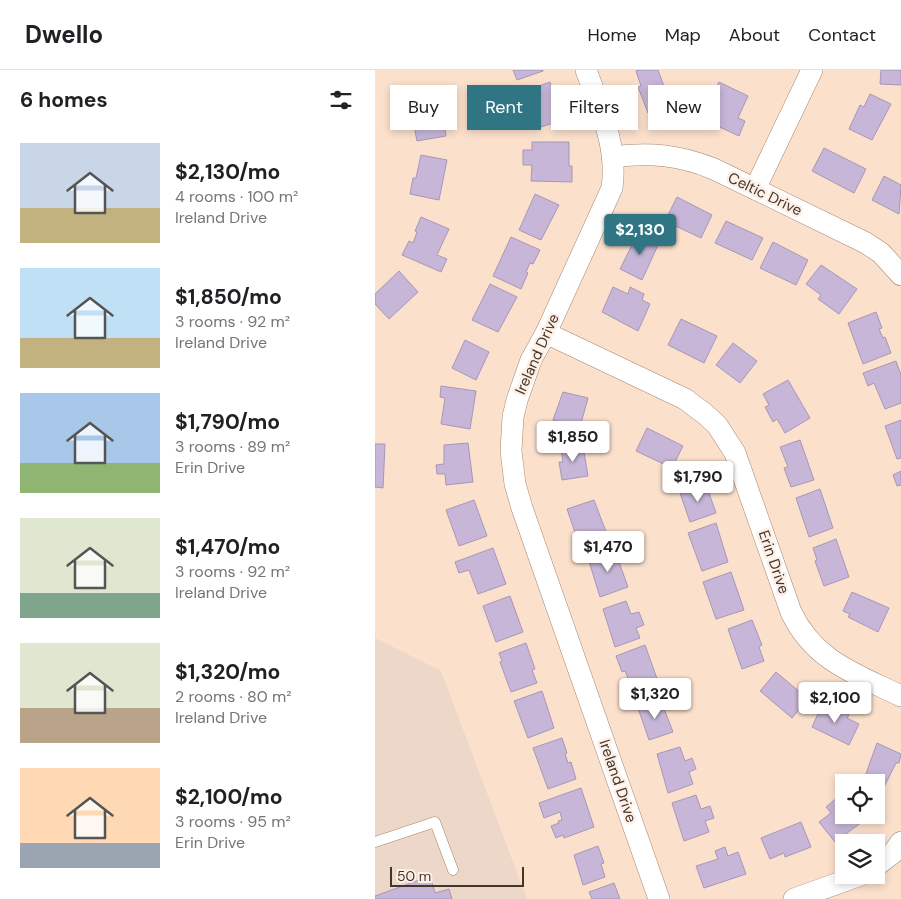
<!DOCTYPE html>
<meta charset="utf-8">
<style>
body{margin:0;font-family:"DM Sans",sans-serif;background:#f6f6f6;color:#202124;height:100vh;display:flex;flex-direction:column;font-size:19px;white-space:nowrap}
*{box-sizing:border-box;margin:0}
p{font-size:16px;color:#757577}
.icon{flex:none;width:28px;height:28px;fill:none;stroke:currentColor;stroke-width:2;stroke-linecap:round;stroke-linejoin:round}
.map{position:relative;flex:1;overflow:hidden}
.details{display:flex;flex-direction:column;background:#fff;width:375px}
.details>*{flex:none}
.top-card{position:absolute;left:15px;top:15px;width:435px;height:45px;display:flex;gap:10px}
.controls{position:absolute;left:460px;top:704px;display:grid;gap:10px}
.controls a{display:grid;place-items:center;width:50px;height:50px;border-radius:0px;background:#fff;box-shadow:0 2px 8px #0003;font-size:25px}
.scale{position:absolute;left:15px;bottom:12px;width:134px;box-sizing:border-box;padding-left:5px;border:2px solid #42352b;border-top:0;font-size:14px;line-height:18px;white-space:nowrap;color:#42352b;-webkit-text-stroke:4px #fef0e6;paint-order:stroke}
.price{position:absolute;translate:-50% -42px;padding:0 11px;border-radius:5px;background:#fff;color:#222;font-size:16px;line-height:32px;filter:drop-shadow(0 1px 2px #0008)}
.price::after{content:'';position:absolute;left:50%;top:30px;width:15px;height:11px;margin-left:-8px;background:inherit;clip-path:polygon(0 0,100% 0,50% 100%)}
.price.selected{background:#307583;color:#fff}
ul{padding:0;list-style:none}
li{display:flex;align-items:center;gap:15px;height:125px;padding:0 20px}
li span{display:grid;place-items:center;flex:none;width:140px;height:100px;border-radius:0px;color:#555}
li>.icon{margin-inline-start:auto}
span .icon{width:60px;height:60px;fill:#fffc;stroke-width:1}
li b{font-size:21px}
h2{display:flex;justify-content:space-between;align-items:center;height:60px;padding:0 20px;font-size:21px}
.chip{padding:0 18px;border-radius:0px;background:#fff;box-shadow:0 2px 8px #0003;font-size:18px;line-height:45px}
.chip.selected{background:#307583;color:#fff}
header{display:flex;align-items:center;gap:30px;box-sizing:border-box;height:70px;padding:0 25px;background:#fff;border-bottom:1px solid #e0e0e0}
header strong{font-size:24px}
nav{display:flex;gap:28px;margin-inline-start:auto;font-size:18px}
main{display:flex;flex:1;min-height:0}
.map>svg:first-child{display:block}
.medical{fill:#ecd7c9}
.building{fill:#c7b6d7;stroke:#a797b7}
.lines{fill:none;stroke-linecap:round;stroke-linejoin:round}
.lane-casing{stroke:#a68770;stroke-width:11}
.street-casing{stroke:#a68770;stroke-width:22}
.lane{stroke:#fff;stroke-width:10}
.street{stroke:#fff;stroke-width:21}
.labels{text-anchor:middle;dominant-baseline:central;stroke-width:5;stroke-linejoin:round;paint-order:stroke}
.street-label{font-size:15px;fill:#42352b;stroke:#fef0e6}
</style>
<header>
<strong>Dwello</strong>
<nav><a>Home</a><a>Map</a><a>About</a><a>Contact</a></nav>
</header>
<main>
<section class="details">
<h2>6 homes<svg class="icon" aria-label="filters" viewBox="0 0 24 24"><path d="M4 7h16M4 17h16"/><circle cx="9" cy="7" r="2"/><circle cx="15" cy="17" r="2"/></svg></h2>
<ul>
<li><span style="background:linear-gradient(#c9d6e8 65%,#c2b280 0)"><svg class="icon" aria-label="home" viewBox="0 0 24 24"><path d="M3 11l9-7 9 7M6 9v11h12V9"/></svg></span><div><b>$2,130/mo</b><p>4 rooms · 100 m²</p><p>Ireland Drive</p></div></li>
<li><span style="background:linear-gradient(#bfe0f5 70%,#c2b280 0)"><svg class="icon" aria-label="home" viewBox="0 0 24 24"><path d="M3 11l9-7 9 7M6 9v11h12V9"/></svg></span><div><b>$1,850/mo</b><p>3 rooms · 92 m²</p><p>Ireland Drive</p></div></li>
<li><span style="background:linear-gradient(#a9c7e8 70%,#8fb573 0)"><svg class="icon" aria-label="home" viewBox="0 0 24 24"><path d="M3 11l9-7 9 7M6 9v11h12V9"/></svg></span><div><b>$1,790/mo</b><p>3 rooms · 89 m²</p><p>Erin Drive</p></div></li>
<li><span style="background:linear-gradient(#dfe7d0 75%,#7fa58c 0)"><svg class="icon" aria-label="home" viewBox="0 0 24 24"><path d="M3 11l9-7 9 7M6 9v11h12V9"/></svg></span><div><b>$1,470/mo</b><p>3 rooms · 92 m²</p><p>Ireland Drive</p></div></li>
<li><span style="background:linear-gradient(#dfe7d0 65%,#b9a48a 0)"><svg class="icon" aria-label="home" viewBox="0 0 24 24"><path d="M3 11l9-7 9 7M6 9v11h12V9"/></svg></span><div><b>$1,320/mo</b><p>2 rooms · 80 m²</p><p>Ireland Drive</p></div></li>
<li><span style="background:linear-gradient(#ffd9b3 75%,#9aa5b1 0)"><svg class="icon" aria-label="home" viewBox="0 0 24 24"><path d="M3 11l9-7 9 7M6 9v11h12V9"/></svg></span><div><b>$2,100/mo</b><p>3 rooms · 95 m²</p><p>Erin Drive</p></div></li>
</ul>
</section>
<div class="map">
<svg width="526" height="829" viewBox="0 0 526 829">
<rect width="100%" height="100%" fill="#fbe0cc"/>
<!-- medical -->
<path class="medical" d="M0 568 66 601 152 829H0Z"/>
<!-- building -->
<g class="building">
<path d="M138 0H168V1L142 10Z"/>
<path d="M264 0H283L296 35 273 43 263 17 266 16 261 1Z"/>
<path d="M506 0H526V15L505 14Z"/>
<path d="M175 12 187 50 160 59 151 32 142 35 139 25Z"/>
<path d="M344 12 373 26 363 48 370 51 364 66 327 49 333 36 325 33 331 18 339 22Z"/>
<path d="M63 24 66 36 74 35 75 44 68 46 71 66 42 71 39 56 42 55 40 45 37 46 34 29Z"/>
<path d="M495 24 516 34 497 70 474 59 485 35 489 37Z"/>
<path d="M157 72H194V96H197V112L156 111 157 95H148V80H157Z"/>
<path d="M449 78 491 99 479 123 437 101Z"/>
<path d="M46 85 72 90 64 130 35 124 38 108H41Z"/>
<path d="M509 106 526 115 524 144 497 130Z"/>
<path d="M160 124 184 135 166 170 144 160Z"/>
<path d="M302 127 337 145 326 168 290 151Z"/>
<path d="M46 147 74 159 62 185 72 189 66 202 27 185 34 171 38 173 42 162 40 161Z"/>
<path d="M351 151 388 168 377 190 340 173Z"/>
<path d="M263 163 284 173 267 210 245 199Z"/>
<path d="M136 167 165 180 158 194 155 193 151 202 153 203 146 219 118 206Z"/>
<path d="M398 172 433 190 421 215 385 198Z"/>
<path d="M446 195 482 219 464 244 443 229 446 225 431 214Z"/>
<path d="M24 201 43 222 14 249 0 234V224Z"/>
<path d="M115 214 142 227 123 262 97 250Z"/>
<path d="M238 217 253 224 255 217 269 224 267 230 275 234 263 261 227 242Z"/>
<path d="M501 242 507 258 504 259 508 268 510 267 516 283 488 294 473 253Z"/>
<path d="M306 249 342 266 329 293 293 275Z"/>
<path d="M90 270 114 282 101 310 77 298Z"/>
<path d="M358 273 382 291 365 313 341 295Z"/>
<path d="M521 291 526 305V333L510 339 499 313 493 316 488 303Z"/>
<path d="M413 310 435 348 410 363 402 349 398 352 390 337 394 335 388 324Z"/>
<path d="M66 316 101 321 95 359 66 354 70 328 65 327Z"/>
<path d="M188 322 213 328 205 357 178 350Z"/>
<path d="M526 350V388L522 389 510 356Z"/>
<path d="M272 358 308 376 297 398 261 381Z"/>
<path d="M425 370 439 410 416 417 409 398 413 397 405 377Z"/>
<path d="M93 373 98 412 71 415 70 404H62L61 395 69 394V375Z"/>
<path d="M0 374H10L8 418 0 417Z"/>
<path d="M208 376 213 406 187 410 184 392H188L186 379Z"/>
<path d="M526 401V415L522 416 518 405Z"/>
<path d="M331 414 341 443 315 452 305 423Z"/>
<path d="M445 419 458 458 434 467 421 428Z"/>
<path d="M99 430 112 466 84 476 71 440Z"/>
<path d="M219 430 233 467 205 477 192 439Z"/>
<path d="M341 453 353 492 327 501 313 463Z"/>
<path d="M461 469 474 507 449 516 440 491 442 490 438 478Z"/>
<path d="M118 478 131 514 103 524 94 500 84 503 80 492Z"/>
<path d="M239 478 253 517 225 527 213 488Z"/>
<path d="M356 502 369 540 341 549 328 512Z"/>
<path d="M477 522 514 538 503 562 473 547 475 544 468 541Z"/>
<path d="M135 526 148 562 121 572 108 536Z"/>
<path d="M251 531 256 544 264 542 269 555 261 558 265 568 240 577 228 539Z"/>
<path d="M377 550 387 575 384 577 389 591 367 599 353 559Z"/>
<path d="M151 573 160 599 157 600 162 613 136 622 125 592 127 591 124 583Z"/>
<path d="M270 575 285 617 256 627 250 612 254 611 250 601 247 602 241 586Z"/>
<path d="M401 602 433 629 417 648 385 621Z"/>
<path d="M167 621 179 658 153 668 139 631Z"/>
<path d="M286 631 298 662 274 670 263 638Z"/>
<path d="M448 633 474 645 472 648 484 654 474 675 437 657Z"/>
<path d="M187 668 192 683 190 684 193 693 196 692 201 709 173 719 158 678Z"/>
<path d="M502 673 526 684 524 693H521L505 725 501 723V712H488Z"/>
<path d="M305 677 310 691 317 688 321 699 314 702 318 714 293 723 282 684Z"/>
<path d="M206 718 219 757 189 768 188 765 181 768 176 756 184 753 183 751 187 750 185 742 169 748 164 733Z"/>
<path d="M321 725 326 739 335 736 339 748 330 751 334 762 309 771 297 733Z"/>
<path d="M463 727 469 733V745H488L491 749 460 772 444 752 456 743 451 737Z"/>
<path d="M426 752 436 777 410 787 409 783 395 789 386 768Z"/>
<path d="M223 776 229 793 226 794 230 807 208 815 199 785Z"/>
<path d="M350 777 353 786 363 782 371 804 329 818 321 796 343 789 340 781Z"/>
<path d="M55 806 60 823 74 819 77 829H0V826Z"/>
<path d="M239 813 245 829H217L214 822Z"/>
</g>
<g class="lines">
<defs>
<path id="lane" d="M0 772 60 752 78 800"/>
<g id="street">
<path d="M211 0C225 39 243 76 237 118L171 263 156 290 142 330 138 347 136 381 140 414 147 438 284 829"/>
<path d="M239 87C274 82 305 85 339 99L491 173 506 183 526 205"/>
<path d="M380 119 437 0"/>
<path d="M171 263 310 329 330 344 342 355 360 383 416 542C439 591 481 604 526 626"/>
<path d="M501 796 518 783 526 772"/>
<path d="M419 829 486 805"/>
</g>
</defs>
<!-- lane casing -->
<use href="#lane" class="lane-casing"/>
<!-- street casing -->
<use href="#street" class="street-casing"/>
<!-- lane -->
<use href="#lane" class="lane"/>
<!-- street -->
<use href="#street" class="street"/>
</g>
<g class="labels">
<!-- street labels -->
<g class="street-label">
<text transform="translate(390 124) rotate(26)">Celtic Drive</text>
<text transform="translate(162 284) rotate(-66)">Ireland Drive</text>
<text transform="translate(399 492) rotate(71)">Erin Drive</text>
<text transform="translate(243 711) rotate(71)">Ireland Drive</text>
</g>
</g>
</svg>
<div class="controls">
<a><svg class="icon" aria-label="locate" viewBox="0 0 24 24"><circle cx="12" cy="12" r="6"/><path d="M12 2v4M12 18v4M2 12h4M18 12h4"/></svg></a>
<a><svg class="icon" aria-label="layers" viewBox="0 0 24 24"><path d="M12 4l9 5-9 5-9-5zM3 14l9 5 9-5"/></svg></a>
</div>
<div class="scale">50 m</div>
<b class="price selected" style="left:265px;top:186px">$2,130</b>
<b class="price" style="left:198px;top:393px">$1,850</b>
<b class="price" style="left:323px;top:433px">$1,790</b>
<b class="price" style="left:233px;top:503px">$1,470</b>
<b class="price" style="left:280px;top:650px">$1,320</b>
<b class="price" style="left:460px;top:654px">$2,100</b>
<div class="top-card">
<a class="chip">Buy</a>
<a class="chip selected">Rent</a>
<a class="chip">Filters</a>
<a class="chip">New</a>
</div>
</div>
</main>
